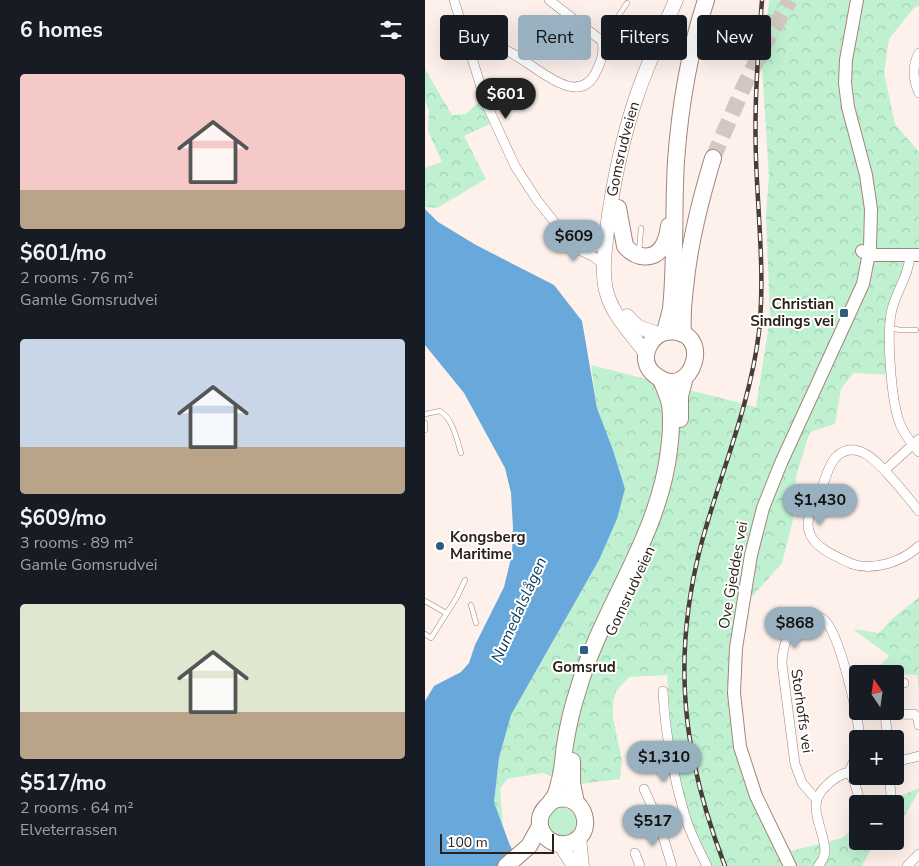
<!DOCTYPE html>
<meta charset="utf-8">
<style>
body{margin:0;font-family:"Nunito Sans",sans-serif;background:#20242c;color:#f1f3f6;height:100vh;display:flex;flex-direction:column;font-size:19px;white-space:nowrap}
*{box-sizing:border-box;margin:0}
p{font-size:16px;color:#9ea1a6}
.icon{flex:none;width:28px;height:28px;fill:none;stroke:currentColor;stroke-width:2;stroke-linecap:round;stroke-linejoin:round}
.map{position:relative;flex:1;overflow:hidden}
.sheet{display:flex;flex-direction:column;background:#171b24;width:425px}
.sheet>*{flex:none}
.hud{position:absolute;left:15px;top:15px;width:404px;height:45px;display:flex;gap:10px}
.needle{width:32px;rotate:347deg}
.tools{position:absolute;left:424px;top:665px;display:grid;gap:10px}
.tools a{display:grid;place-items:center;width:55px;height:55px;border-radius:5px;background:#171b24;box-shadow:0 5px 20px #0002;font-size:25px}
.scale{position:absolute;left:15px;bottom:12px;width:114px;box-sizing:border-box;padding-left:5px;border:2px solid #2c201b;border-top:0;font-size:14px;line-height:18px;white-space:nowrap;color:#2c201b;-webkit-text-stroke:4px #fff;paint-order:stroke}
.price{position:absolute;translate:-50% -42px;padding:0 11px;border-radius:18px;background:#98b0bf;color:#111;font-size:16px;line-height:32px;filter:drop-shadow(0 1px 2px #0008)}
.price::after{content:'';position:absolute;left:50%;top:30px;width:15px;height:11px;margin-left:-8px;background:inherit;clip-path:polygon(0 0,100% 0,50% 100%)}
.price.active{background:#222;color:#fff}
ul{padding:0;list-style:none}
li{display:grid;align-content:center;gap:10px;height:265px;padding:0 20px}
li span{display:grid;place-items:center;height:155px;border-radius:5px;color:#555}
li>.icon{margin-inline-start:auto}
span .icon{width:90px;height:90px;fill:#fffc;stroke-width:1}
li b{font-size:21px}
h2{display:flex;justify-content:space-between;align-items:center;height:60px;padding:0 20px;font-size:21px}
.pill{padding:0 18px;border-radius:5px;background:#171b24;box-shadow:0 5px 20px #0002;font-size:18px;line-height:45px}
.pill.active{background:#98b0bf;color:#111}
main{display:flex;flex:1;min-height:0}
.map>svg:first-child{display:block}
.green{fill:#bff1d1}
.forest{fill:url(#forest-crowns)}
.water{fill:#68a8da}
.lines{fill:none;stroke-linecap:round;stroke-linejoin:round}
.highway-tunnel{stroke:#d4c7c1;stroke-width:16;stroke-dasharray:16 8;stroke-linecap:butt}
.lane-casing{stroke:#a38578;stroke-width:5.5}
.street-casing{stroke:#a38578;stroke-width:10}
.secondary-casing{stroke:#a38578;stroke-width:14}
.primary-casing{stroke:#a38578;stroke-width:15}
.highway-casing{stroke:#a38578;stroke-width:18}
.lane{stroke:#fff;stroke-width:4.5}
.street{stroke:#fff;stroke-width:9}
.secondary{stroke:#fff;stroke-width:12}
.primary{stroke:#fff;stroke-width:14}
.highway{stroke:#fff;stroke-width:16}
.rail-casing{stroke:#493d37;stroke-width:4.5}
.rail{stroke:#fff;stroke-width:2.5;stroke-dasharray:8;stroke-linecap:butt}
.poi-dot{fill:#2c5e7b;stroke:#fff;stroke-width:2}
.labels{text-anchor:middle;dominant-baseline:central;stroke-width:4;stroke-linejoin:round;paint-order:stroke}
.street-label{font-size:15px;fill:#2c201b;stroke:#fff}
.poi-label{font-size:15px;font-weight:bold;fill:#2c201b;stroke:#fff;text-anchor:end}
.water-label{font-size:16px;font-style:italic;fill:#0e4061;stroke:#fff}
</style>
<main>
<section class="sheet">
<h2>6 homes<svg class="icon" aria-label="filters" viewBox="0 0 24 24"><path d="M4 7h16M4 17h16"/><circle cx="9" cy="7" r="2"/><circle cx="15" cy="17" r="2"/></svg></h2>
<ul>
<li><span style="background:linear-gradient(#f6c9c9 75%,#b9a48a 0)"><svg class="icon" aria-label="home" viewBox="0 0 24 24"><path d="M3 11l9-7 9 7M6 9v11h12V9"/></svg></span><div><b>$601/mo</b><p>2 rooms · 76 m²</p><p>Gamle Gomsrudvei</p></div></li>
<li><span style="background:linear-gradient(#c9d6e8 70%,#b9a48a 0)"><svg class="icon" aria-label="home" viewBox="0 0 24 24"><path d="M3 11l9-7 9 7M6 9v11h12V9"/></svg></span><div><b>$609/mo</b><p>3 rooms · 89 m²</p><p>Gamle Gomsrudvei</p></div></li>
<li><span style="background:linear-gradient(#dfe7d0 70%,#b9a48a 0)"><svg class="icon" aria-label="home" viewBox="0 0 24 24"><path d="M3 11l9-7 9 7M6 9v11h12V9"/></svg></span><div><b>$517/mo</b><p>2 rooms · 64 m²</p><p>Elveterrassen</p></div></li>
</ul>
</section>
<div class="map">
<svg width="494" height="866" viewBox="0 0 494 866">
<defs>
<pattern id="forest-crowns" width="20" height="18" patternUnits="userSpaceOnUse" patternTransform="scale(1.25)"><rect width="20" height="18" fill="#bff1d1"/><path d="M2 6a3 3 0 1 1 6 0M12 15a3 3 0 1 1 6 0" fill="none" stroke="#a4ceb3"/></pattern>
</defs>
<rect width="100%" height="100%" fill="#fef1eb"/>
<!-- green -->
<circle class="green" cx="137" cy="822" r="14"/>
<!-- forest -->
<g class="forest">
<path d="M344 0H494V6L489 8 464 39 459 73 470 124 494 152V257H486L484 276 469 315 468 375 428 373 416 389 410 424 385 432 371 476 368 520 357 563 324 600 315 644V731L326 775 345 816 366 851 417 838 432 827V841H453L446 849 437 866H280L256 785 247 741 242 675 204 677 191 691 188 702V718L197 761 195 779 147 785 118 773 82 779 75 789 78 826 69 802 74 758 86 715 174 560 192 519 200 489 188 450 172 408 166 365 331 407 345 317 341 213 344 177 337 68Z"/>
<path d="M0 69 27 115 41 114 54 102 56 103 65 124 39 136 61 179 12 208 0 207V168L17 162 3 131 4 110 0 101Z"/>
<path d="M494 597V692L492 675 448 673 464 656 428 629 454 633 466 620Z"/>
<path d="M494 788V791L480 815 470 825V804H462L468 799Z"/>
</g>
<!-- water -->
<path class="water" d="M0 209 13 222 51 245 129 285 157 321 172 408 188 450 200 489 192 519 174 560 86 715 74 758 69 802 84 843 95 866H0V701L9 686 36 672 44 663 50 645 79 587 87 554 88 528 86 493 80 468 39 393 0 345Z"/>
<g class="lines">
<!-- highway-tunnel -->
<path class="highway-tunnel" d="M288 158 319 86 342 40 365 0"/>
<defs>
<g id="lane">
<path d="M177 41 202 3"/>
<path d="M214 252 216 228"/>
<path d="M465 328 475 330H491"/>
<path d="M0 414 15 411C28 419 32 440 36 453"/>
<path d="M0 423V430"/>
<path d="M0 601 21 613"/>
<path d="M46 605 51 623"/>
<path d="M0 634 6 638 32 597 40 580"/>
</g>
<g id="street">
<path d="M29 0 61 103 90 166 112 200 150 248 169 257 180 266"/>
<path d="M494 53C487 66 488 80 494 93"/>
<path d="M46 56C57 54 70 47 80 50 104 58 150 111 170 74 175 64 180 53 177 41L124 0"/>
<path d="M151 245 168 248 181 241"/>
<path d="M485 255C484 275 472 290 467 309 461 332 466 401 475 424 479 434 487 444 494 452"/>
<path d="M460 470 494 439"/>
<path d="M494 511C486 501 478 491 470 482 457 467 433 436 411 457 402 466 400 483 394 494 388 506 379 520 385 534 391 549 413 557 427 564 449 571 477 562 494 546"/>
<path d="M422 674 432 672 440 674"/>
<path d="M470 682 479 683"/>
<path d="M238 691C240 733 248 775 260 816 265 833 274 850 282 866"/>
<path d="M431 715 489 714 493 718 494 725"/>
<path d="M460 715 463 739"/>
<path d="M470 762 494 756"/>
<path d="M424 772 432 754"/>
<path d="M464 776 466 794 464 804"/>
<path d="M219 789 233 820 260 817"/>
<path d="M391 799 377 783 370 764 357 664C357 648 361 635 374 623 381 617 390 614 398 619 415 631 433 717 435 739"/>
<path d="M233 820 247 866"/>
<path d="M210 853 215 866"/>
<path d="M393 866 398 859 400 852C400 828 379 806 401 786 408 779 415 774 424 772L429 781 436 804"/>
<path d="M482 866 494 854"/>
</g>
<g id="secondary">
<path d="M437 251 444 255H494"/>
<path d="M365 866 331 796 315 747 309 693 311 648 326 555 338 508 356 463 438 284 445 248 446 209 441 175 423 107 420 83 421 60 432 0"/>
</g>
<g id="primary">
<path d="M202 316 213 327 234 334"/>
<path id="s1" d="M221 354C207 333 187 316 181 290 176 268 181 243 183 222 189 179 198 136 212 95 223 63 237 32 251 0"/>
<path d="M154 838 157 866"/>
<path d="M135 844 149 866"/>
</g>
<g id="highway">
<path d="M193 208 200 246C211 259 229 261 238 246 242 240 243 233 244 226"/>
<path d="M240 332C293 325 267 406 230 375 213 362 222 338 240 332L246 309C251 260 248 210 251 161 255 106 264 52 281 0"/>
<path d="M258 334C257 319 258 303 260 288 264 243 275 201 288 158"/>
<path d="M255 419V396L260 377"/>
<path d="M147 761V783L151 803"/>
<path d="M127 801C161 787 174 839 141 844 135 845 128 843 123 839 117 834 114 826 115 819 116 809 123 807 127 800 131 796 133 788 134 783 138 771 138 758 140 745 143 726 147 708 153 690 177 607 234 537 244 450 246 435 247 419 245 404 243 396 239 387 236 379"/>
<path d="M81 866 104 846 115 826"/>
</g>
</defs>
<!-- lane casing -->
<use href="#lane" class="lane-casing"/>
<!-- street casing -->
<use href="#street" class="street-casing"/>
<!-- secondary casing -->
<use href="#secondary" class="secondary-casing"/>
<!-- primary casing -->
<use href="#primary" class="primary-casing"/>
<!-- highway casing -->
<use href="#highway" class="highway-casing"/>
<!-- lane -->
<use href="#lane" class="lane"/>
<!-- street -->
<use href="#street" class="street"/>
<!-- secondary -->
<use href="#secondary" class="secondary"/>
<!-- primary -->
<use href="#primary" class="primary"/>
<!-- highway -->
<use href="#highway" class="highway"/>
<defs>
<path id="rail" d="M300 866C258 757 246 660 276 545 295 474 325 406 334 332 340 274 333 217 331 159 329 106 333 53 337 0"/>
</defs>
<!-- rail casing -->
<use href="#rail" class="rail-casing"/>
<!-- rail -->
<use href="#rail" class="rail"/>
</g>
<!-- markers -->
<g class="poi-dot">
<rect x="414" y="308" width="10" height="10" rx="2.5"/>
<circle cx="15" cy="546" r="5"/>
<rect x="154" y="645" width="10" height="10" rx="2.5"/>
</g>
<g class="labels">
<!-- street labels -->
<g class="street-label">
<text stroke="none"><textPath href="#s1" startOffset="219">Gomsrudveien</textPath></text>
<text transform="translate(308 575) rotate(-80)">Ove Gjeddes vei</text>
<text transform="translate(205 591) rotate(-65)">Gomsrudveien</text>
<text transform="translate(377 711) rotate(82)">Storhoffs vei</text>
</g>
<!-- poi labels -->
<g class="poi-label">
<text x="409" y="304">Christian<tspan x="409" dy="17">Sindings vei</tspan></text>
<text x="25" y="537" text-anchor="start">Kongsberg<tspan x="25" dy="17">Maritime</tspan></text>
<text x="159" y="667" text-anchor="middle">Gomsrud</text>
</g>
<!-- water labels -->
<g class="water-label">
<text transform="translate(94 610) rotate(-66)">Numedalslågen</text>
</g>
</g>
</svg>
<div class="tools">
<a><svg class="needle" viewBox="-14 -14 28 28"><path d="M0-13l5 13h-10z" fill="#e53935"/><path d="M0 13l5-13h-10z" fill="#9ea1a6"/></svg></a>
<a>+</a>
<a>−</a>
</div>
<div class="scale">100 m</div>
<b class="price active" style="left:81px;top:120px">$601</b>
<b class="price" style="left:149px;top:262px">$609</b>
<b class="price" style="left:395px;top:526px">$1,430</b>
<b class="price" style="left:370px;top:649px">$868</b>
<b class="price" style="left:239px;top:783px">$1,310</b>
<b class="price" style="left:228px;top:847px">$517</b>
<div class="hud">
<a class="pill">Buy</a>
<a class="pill active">Rent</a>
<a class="pill">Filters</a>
<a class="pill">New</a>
</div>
</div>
</main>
